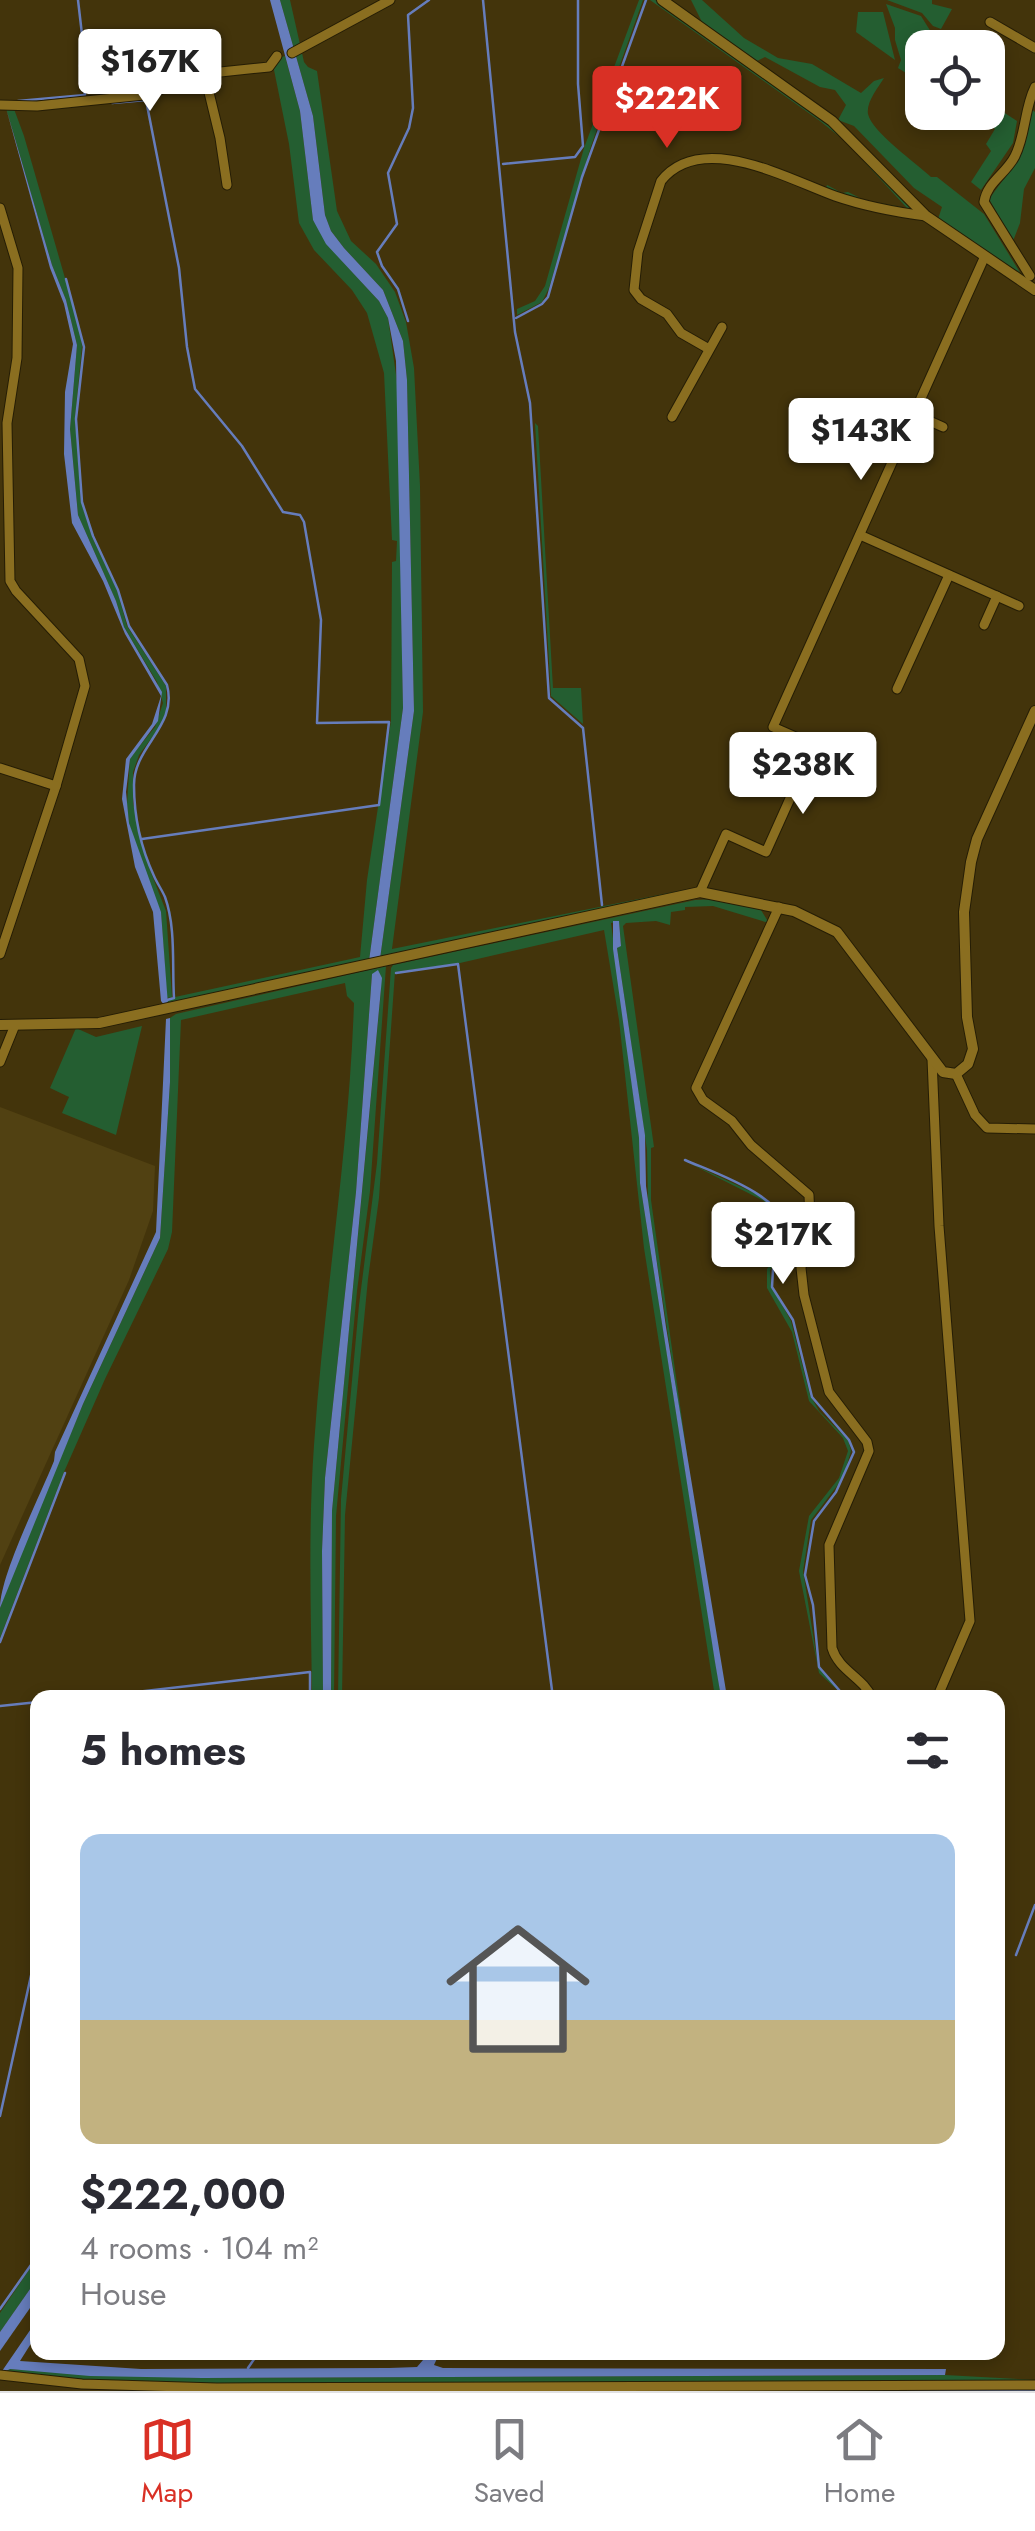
<!DOCTYPE html>
<meta charset="utf-8">
<style>
body{margin:0;font-family:Jost,sans-serif;background:#f2f2f3;color:#2b2b33;height:100vh;display:flex;flex-direction:column;font-size:38px;white-space:nowrap}
*{box-sizing:border-box;margin:0}
p{font-size:32px;color:#7c7c81}
.icon{flex:none;width:55px;height:55px;fill:none;stroke:currentColor;stroke-width:2;stroke-linecap:round;stroke-linejoin:round}
.map{position:relative;flex:1;overflow:hidden}
.details{position:absolute;left:30px;top:1690px;width:975px;height:670px;display:flex;flex-direction:column;background:#fff;border-radius:20px;box-shadow:0 5px 15px #0003}
.details>*{flex:none}
.tools{position:absolute;left:905px;top:30px;display:grid;gap:20px}
.tools a{display:grid;place-items:center;width:100px;height:100px;border-radius:20px;background:#fff;box-shadow:0 5px 15px #0003;font-size:50px}
.price{position:absolute;translate:-50% -85px;padding:0 22px;border-radius:10px;background:#fff;color:#222;font-size:32px;line-height:65px;filter:drop-shadow(0 2px 5px #0008)}
.price::after{content:'';position:absolute;left:50%;top:60px;width:30px;height:22px;margin-left:-15px;background:inherit;clip-path:polygon(0 0,100% 0,50% 100%)}
.price.on{background:#d93025;color:#fff}
ul{padding:0;list-style:none}
li{display:grid;align-content:center;gap:20px;height:530px;padding:0 50px}
li span{display:grid;place-items:center;height:310px;border-radius:20px;color:#555}
li>.icon{margin-inline-start:auto}
span .icon{width:180px;height:180px;fill:#fffc;stroke-width:1}
li b{font-size:42px}
h2{display:flex;justify-content:space-between;align-items:center;height:120px;padding:0 50px;font-size:42px}
.menu{display:flex;justify-content:space-around;align-items:center;height:140px;border-top:2px solid #e1e1e2;background:#fff;font-size:28px;color:#7c7c81}
.menu a{display:grid;justify-items:center;gap:5px}
.menu .on{color:#d93025}
.map>svg:first-child{display:block}
.built{fill:#514112}
.green{fill:#245e31}
.water{fill:#667dbc}
.lines{fill:none;stroke-linecap:round;stroke-linejoin:round}
.stream{stroke:#667dbc;stroke-width:2.5}
.minor-casing{stroke:#251d05;stroke-width:11}
.tertiary-casing{stroke:#251d05;stroke-width:12}
.minor{stroke:#8a6e20;stroke-width:9}
.tertiary{stroke:#8a6e20;stroke-width:10}
</style>
<div class="map">
<svg width="1035" height="2391" viewBox="0 0 1035 2391">
<rect width="100%" height="100%" fill="#43340b"/>
<!-- built -->
<path class="built" d="M0 1107 155 1166 153 1211 129 1280 0 1565Z"/>
<!-- green -->
<g class="green">
<path d="M280 0H290L304 62 308 67 317 71 337 211 351 241 376 264 395 292 406 322 414 368 420 486 423 712 392 949 683 890 679 895 380 959 414 711 407 380 403 341 383 290 344 248 331 231 325 215 313 116Z"/>
<path d="M639 0H643L591 146 549 288 542 302 517 315V309L535 301 545 286 584 148Z"/>
<path d="M650 0H655L842 134 912 209C886 215 850 199 826 188L827 185 842 193 848 192 864 200 907 208 846 142 820 121Z"/>
<path d="M691 0H702L744 38 778 58 812 64 861 93 874 81 884 78C878 88 866 102 868 114 871 131 917 164 931 177H937L984 214 1021 274 938 219 942 207 914 188 854 126 838 120 846 105 835 90 820 87 765 57 757 61 702 22Z"/>
<path d="M887 0H932V4L952 9 941 29 933 26 922 13Z"/>
<path d="M886 4 921 16 931 32 941 34 932 47 922 48V83L898 68 901 60 895 40V28Z"/>
<path d="M858 12H883L895 60 856 32Z"/>
<path d="M285 56 300 111 313 220 343 262 379 301 388 318 398 389 403 708 369 961 168 1005 167 1001 175 997 360 957 367 880 391 721 392 562 396 561 397 541 392 540 384 373 367 313 352 290 314 250 299 223 289 144 273 65 278 58Z"/>
<path d="M988 102 1017 121 1013 143 981 190 971 182 991 151 986 144 995 129 968 113 988 112Z"/>
<path d="M1029 107 1035 112V168L1024 189 1020 223 1013 241 989 199 1017 161Z"/>
<path d="M6 108 14 109 24 136 80 330 82 346 75 419 81 502 92 537 117 590 127 626 166 686V712L161 725 139 755 133 772V803L148 865 166 911 172 997 167 998 161 912 144 874 129 823 127 804 130 758 155 727 163 703 157 682 124 627 116 601 78 515 70 429 77 345 66 300 52 265Z"/>
<path d="M535 423 538 426 553 688H581L583 724 551 696Z"/>
<path d="M718 899 761 910 769 923 713 906 685 907V910L671 912 670 925 656 921 626 923 623 926 654 1147 651 1148V1200L700 1547 648 1203 647 1150 617 948 621 945 619 922 611 923 639 1138 640 1183 721 1697H715L644 1248 619 1020 604 930 460 963 395 972 379 1198 368 1279 345 1515 342 1697 338 1698 341 1499 359 1305 377 1163 391 968 393 965 695 900Z"/>
<path d="M386 966 370 1191 357 1291 336 1516 334 1697H331L332 1511 381 990 372 974 356 1192 325 1478 322 1551 323 1697H312C311 1613 308 1529 314 1445 324 1297 349 1152 354 1003L347 996 345 983 181 1020 172 1232 168 1249 105 1379 64 1472 0 1638V1608L16 1564 83 1404 160 1238 170 1082V1018L176 1014Z"/>
<path d="M142 1026 116 1135 62 1113 69 1097 50 1088 76 1028 96 1037Z"/>
<path d="M683 1160 765 1198 790 1235 788 1248 770 1270 771 1285 791 1321 810 1395 819 1411 848 1440 851 1451 843 1478 811 1520 803 1571 818 1666 845 1697 819 1673 799 1571 809 1516 839 1478 848 1451 843 1438 809 1401 792 1332 767 1288V1269L785 1246 786 1231 764 1201Z"/>
<path d="M37 2258V2279L0 2332V2313Z"/>
<path d="M9 2369 202 2378 945 2375 1035 2380V2384L135 2385 5 2374Z"/>
</g>
<!-- water -->
<g class="water">
<path d="M270 0H280L313 116 325 215 331 231 344 248 383 290 403 341 407 380 414 711 380 959 369 961 403 708 396 361 388 318 379 301 326 244 313 220 300 111Z"/>
<path d="M6 108 52 265 66 300 77 345 70 429 78 515 116 601 124 627 162 692 158 721 130 759 126 792 129 823 161 912 168 1005 165 1006 161 1001 153 912 135 867 122 799 126 759 152 724 161 696 125 634 103 581 72 523 64 454 65 392 73 344 64 304 50 268Z"/>
<path d="M613 921H619L621 946 617 948 645 1135 646 1186 666 1327 727 1697H721L715 1662 640 1183 639 1138 613 949Z"/>
<path d="M378 970 382 978 332 1511 331 1697H323L322 1551 325 1478 356 1192 372 974Z"/>
<path d="M170 1018V1082L160 1238 83 1404 0 1608C0 1575 40 1496 54 1461L55 1452 156 1232 166 1019Z"/>
<path d="M37 2279V2298L0 2351V2332Z"/>
<path d="M37 2320V2334L20 2361 141 2369 389 2368 417 2367 429 2353 440 2352 434 2365 443 2368 946 2369 945 2375 202 2378 90 2376 10 2369 0 2374Z"/>
</g>
<g class="lines">
<!-- stream -->
<g class="stream">
<path d="M483 0 515 332 530 403 549 698 583 728 602 905"/>
<path d="M18 101 85 95 80 66 83 43 78 0"/>
<path d="M112 103 146 100 179 268 187 347 195 389 242 446 283 512 300 515 304 522 321 620 317 723 389 722 379 805 142 839"/>
<path d="M503 164 575 157 583 146 578 84V0"/>
<path d="M66 279 84 347 76 419 82 502 93 536 118 590 129 626 167 685C178 727 134 745 134 785 134 815 141 848 154 876 157 883 162 890 165 897 176 927 172 966 174 998L167 1000"/>
<path d="M516 318 542 304 548 297 582 177 646 0"/>
<path d="M408 321 398 289 382 266 377 252 397 224 388 173 409 128 413 108 408 15 429 0"/>
<path d="M396 973 458 964 553 1698"/>
<path d="M685 1160C722 1176 787 1196 793 1242L773 1270 772 1287 793 1320 812 1397 849 1440 854 1452 836 1492 814 1521 805 1575 813 1605 819 1667 846 1698"/>
<path d="M0 1642 65 1473"/>
<path d="M84 1698 310 1672V1698"/>
<path d="M0 1706 38 1702"/>
<path d="M1016 1955 1035 1905"/>
<path d="M0 2116 38 1944"/>
<path d="M0 2309 38 2255"/>
<path d="M248 2368 259 2352"/>
<path d="M767 2391 1035 2390"/>
</g>
<defs>
<g id="minor">
<path d="M990 22 1035 48"/>
<path d="M292 53 390 0"/>
<path d="M205 76 220 138 227 185"/>
<path d="M0 105 37 106 144 95 211 73 269 67 277 56"/>
<path d="M0 208 18 268 17 358 7 423 10 581 16 591 79 659 85 686 56 786 0 954"/>
<path d="M1030 276 984 202C987 182 1006 174 1015 156 1026 134 1024 109 1035 87"/>
<path d="M709 349 681 333 667 314 641 299 634 290 638 252 661 181C701 130 788 179 835 196 864 206 895 212 926 216"/>
<path d="M914 414 943 427"/>
<path d="M672 417 722 327"/>
<path d="M860 535 1019 606"/>
<path d="M984 625 997 596"/>
<path d="M897 689 949 575"/>
<path d="M0 768 56 786"/>
<path d="M700 892 726 834 766 852 814 745 773 727 985 256"/>
<path d="M779 907 696 1088 703 1100 732 1121 751 1145 809 1195 810 1220 801 1268 804 1295 829 1392 867 1442 869 1451 829 1545 832 1648C839 1671 863 1677 872 1698"/>
<path d="M932 1059 939 1226 970 1621 937 1698"/>
<path d="M0 1062 15 1025"/>
<path d="M956 1074 975 1115 987 1128 1035 1129"/>
<path d="M0 2375 82 2384 217 2388 1035 2385"/>
</g>
<g id="tertiary">
<path d="M662 0 832 121 926 216 1035 290"/>
<path d="M0 1025 99 1023 700 892 794 911 837 932 943 1072 956 1074 968 1064 973 1049 967 1017 964 912 971 862 977 839 1035 711"/>
</g>
</defs>
<!-- minor casing -->
<use href="#minor" class="minor-casing"/>
<!-- tertiary casing -->
<use href="#tertiary" class="tertiary-casing"/>
<!-- minor -->
<use href="#minor" class="minor"/>
<!-- tertiary -->
<use href="#tertiary" class="tertiary"/>
</g>
</svg>
<div class="tools">
<a><svg class="icon" aria-label="locate" viewBox="0 0 24 24"><circle cx="12" cy="12" r="6"/><path d="M12 2v4M12 18v4M2 12h4M18 12h4"/></svg></a>
</div>
<b class="price" style="left:150px;top:114px">$167K</b>
<b class="price on" style="left:667px;top:151px">$222K</b>
<b class="price" style="left:861px;top:483px">$143K</b>
<b class="price" style="left:803px;top:817px">$238K</b>
<b class="price" style="left:783px;top:1287px">$217K</b>
<section class="details">
<h2>5 homes<svg class="icon" aria-label="filters" viewBox="0 0 24 24"><path d="M4 7h16M4 17h16"/><circle cx="9" cy="7" r="2"/><circle cx="15" cy="17" r="2"/></svg></h2>
<ul>
<li><span style="background:linear-gradient(#a9c7e8 60%,#c2b280 0)"><svg class="icon" aria-label="home" viewBox="0 0 24 24"><path d="M3 11l9-7 9 7M6 9v11h12V9"/></svg></span><div><b>$222,000</b><p>4 rooms · 104 m²</p><p>House</p></div></li>
</ul>
</section>
</div>
<nav class="menu">
<a class="on"><svg class="icon" aria-label="map" viewBox="0 0 24 24"><path d="M3 6l6-2 6 2 6-2v14l-6 2-6-2-6 2zM9 4v14M15 6v14"/></svg>Map</a>
<a><svg class="icon" aria-label="saved" viewBox="0 0 24 24"><path d="M7 4h10v16l-5-4-5 4z"/></svg>Saved</a>
<a><svg class="icon" aria-label="home" viewBox="0 0 24 24"><path d="M3 11l9-7 9 7M6 9v11h12V9"/></svg>Home</a>
</nav>
